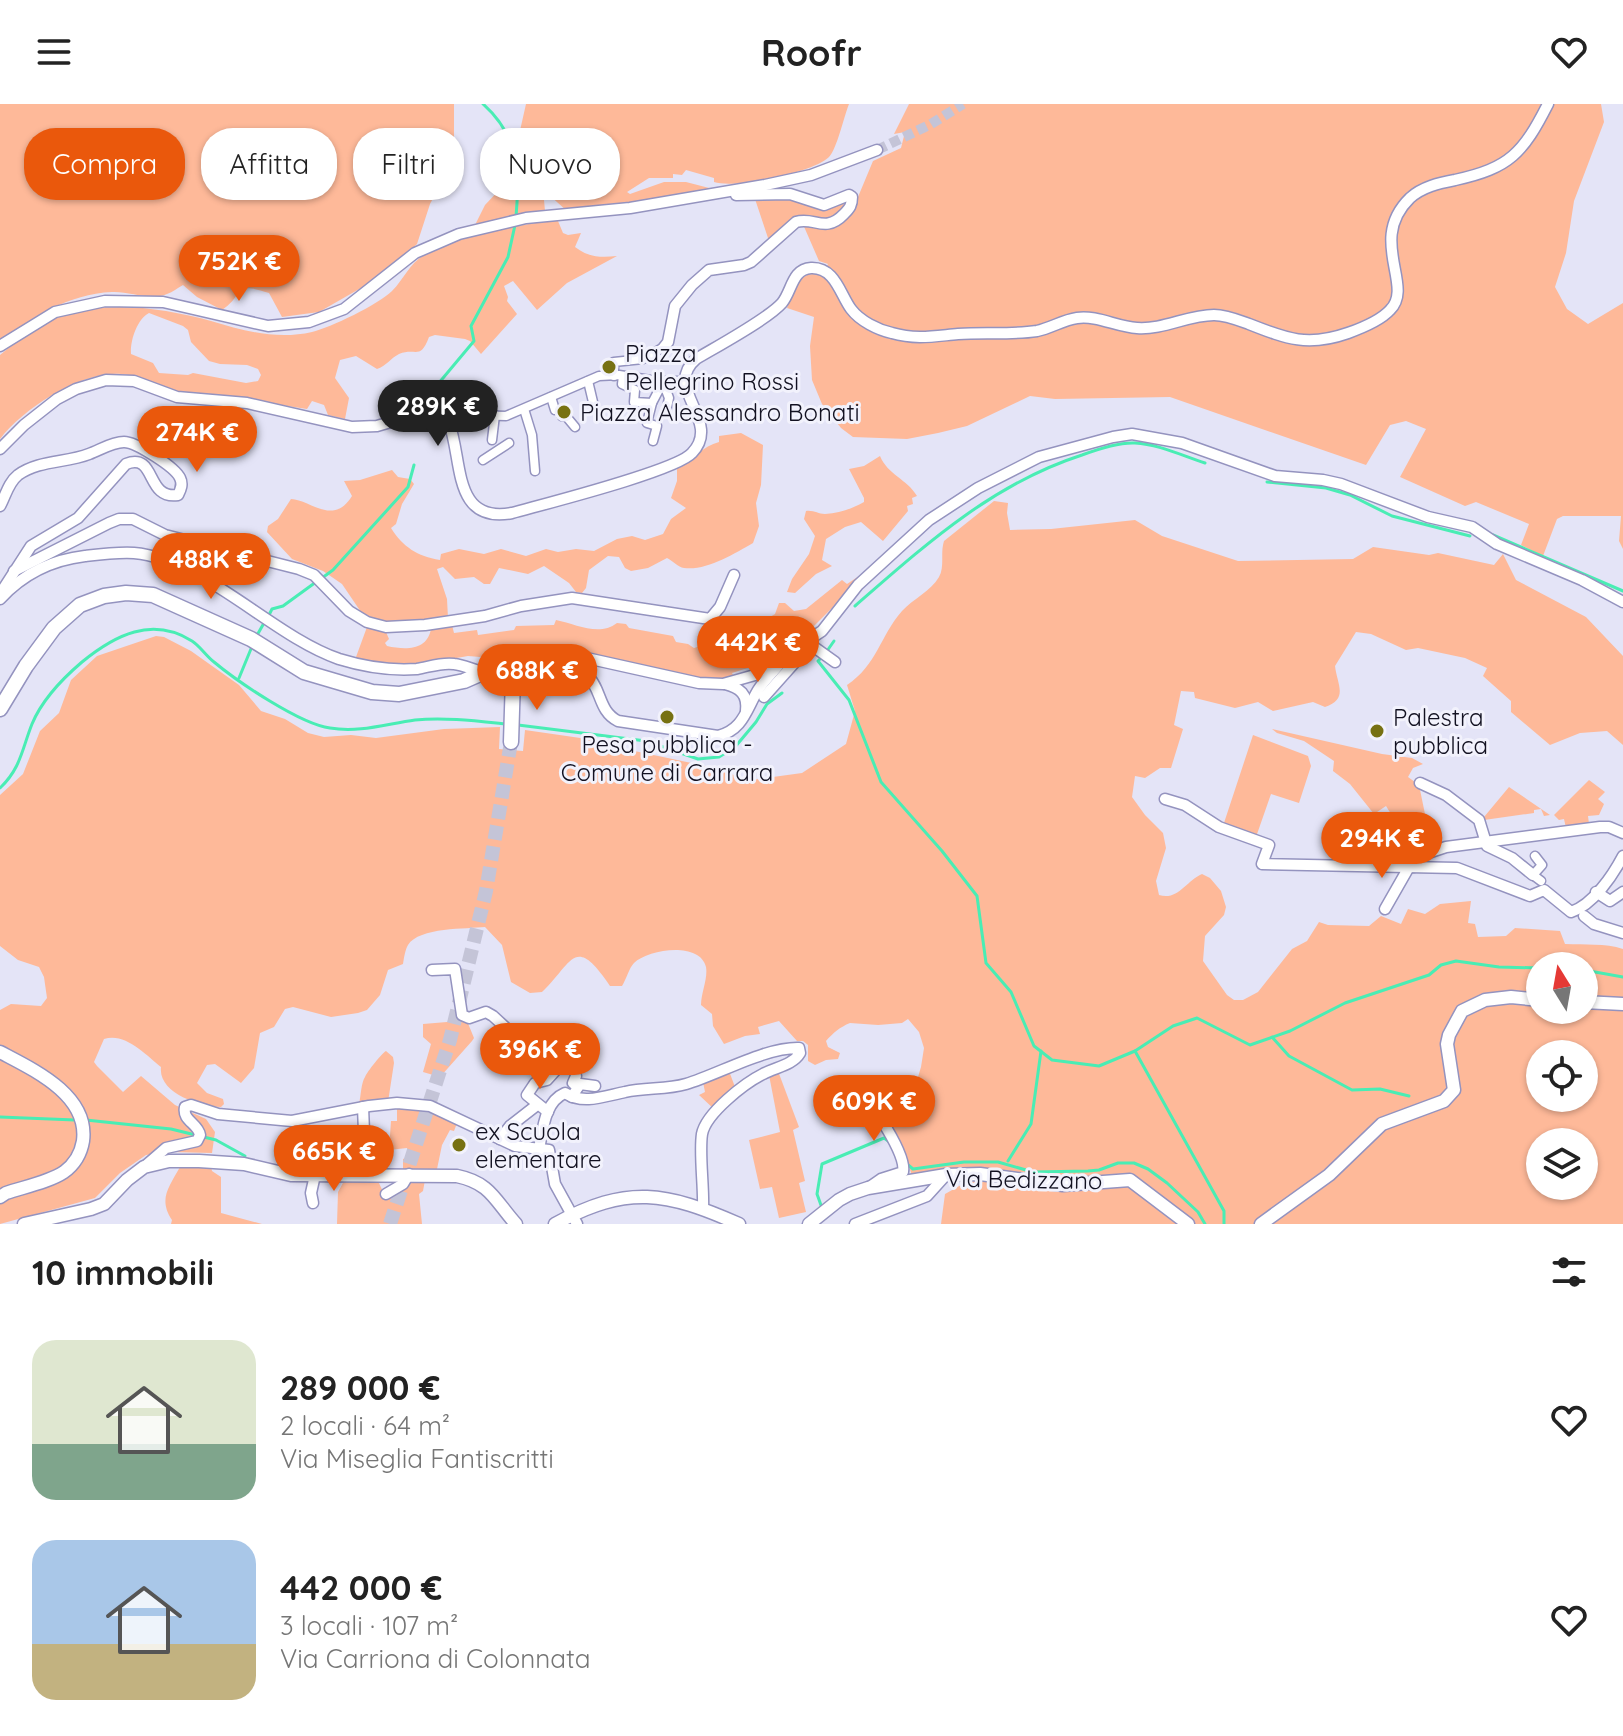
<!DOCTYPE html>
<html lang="it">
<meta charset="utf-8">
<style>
body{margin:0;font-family:Quicksand,sans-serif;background:#f2f2f2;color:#222;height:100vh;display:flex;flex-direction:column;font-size:30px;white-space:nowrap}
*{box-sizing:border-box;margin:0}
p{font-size:26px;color:#767676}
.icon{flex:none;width:44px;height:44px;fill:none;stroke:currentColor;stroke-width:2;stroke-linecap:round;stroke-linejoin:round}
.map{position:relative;height:1120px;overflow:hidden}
.sheet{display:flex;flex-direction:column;background:#fff;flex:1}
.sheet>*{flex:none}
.banner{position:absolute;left:24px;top:24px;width:800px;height:72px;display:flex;gap:16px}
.needle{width:52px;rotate:349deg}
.fabs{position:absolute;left:1526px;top:848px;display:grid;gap:16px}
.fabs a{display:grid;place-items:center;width:72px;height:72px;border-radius:50%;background:#fff;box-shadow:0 2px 6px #0004;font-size:40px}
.price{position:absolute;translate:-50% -68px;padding:0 18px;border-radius:28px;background:#ea580c;color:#fff;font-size:26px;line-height:52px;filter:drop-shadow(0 2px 4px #0008)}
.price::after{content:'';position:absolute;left:50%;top:48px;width:24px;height:18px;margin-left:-12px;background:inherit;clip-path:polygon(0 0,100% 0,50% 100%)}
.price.selected{background:#222;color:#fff}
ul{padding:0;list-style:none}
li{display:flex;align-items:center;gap:24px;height:200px;padding:0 32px}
li span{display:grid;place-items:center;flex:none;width:224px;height:160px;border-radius:24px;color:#555}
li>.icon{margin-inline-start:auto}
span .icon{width:96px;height:96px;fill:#fffc;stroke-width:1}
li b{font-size:34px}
h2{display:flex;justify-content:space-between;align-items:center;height:96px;padding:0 32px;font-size:34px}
.tag{padding:0 28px;border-radius:32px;background:#fff;box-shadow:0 2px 6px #0004;font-size:28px;line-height:72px}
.tag.selected{background:#ea580c;color:#fff}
header{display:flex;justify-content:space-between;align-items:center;height:104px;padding:0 32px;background:#fff;font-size:36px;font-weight:800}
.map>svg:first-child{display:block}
.green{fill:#feb999;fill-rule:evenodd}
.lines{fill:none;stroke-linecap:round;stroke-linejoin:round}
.stream{stroke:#49edb4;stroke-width:3}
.minor-tunnel{stroke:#c4c4d7;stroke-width:10;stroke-dasharray:10 5;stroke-linecap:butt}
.secondary-tunnel{stroke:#c4c4d7;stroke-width:14;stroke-dasharray:14 7;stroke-linecap:butt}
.pedestrian-casing{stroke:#9493bf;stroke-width:11}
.minor-casing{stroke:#9493bf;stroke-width:13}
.tertiary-casing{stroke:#9493bf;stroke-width:15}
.secondary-casing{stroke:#9493bf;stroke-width:17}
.pedestrian{stroke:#fff;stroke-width:8}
.minor{stroke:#fff;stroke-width:10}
.tertiary{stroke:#fff;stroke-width:12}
.secondary{stroke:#fff;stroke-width:14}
.poi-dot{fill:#777112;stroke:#f2f2fc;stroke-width:3}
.labels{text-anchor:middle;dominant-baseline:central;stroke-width:6;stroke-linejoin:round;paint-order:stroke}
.poi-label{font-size:24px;fill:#121121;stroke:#f2f2fc;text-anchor:start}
.street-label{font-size:24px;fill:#121121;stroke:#f2f2fc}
</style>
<header><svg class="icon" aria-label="menu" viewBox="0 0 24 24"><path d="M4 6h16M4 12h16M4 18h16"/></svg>Roofr<svg class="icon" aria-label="heart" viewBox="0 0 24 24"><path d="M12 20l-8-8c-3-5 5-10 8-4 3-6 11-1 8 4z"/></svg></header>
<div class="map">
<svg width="1623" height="1120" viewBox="0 0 1623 1120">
<rect width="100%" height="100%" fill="#e4e4f7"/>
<!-- green -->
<g class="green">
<path d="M0 0H454V45L448 66 430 100 417 140 382 172 319 208 282 213 269 189C231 177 246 190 222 206L197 193 183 181C177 184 173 188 167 190 151 197 129 187 112 188 68 190 34 213 0 238Z"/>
<path d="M526 0H849C844 12 837 45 829 53 812 69 736 85 714 78V74L686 66 682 71 673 70V74H649L627 88 630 90 664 78H686L713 85 620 101 567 107 548 90 544 96 545 107 477 124 476 119 485 101 503 82 516 57 515 39 519 31Z"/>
<path d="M909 0H1601L1604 18 1574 97 1566 149 1555 183 1567 205 1588 220 1623 199V445L1619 437 1621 412H1563L1557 415 1543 452 1521 441 1529 420 1476 398 1465 402 1400 373 1426 325 1406 317 1390 321 1366 361 1170 293 1055 295 1030 292 967 322 938 329 907 335 853 333 841 324 822 300 812 276 810 242 814 213 787 204C794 187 799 163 822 172L828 160 819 157 802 118 811 121 853 105 873 57 901 44 905 28 894 30Z"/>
<path d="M779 90 823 104H832L849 94 844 106 827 116 805 113 769 137 754 92Z"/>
<path d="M552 116 558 117 563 129 568 131 581 129 575 143C588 153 600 154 617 152L567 179 537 206 513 177 504 182 508 193 507 197 517 210 481 250 470 237 465 235 435 231 429 233C420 257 416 243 399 250 391 254 386 262 377 265L356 252 340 256 335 274 349 294 345 315 328 311 324 301 312 297 307 305C265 298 221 296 179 288 159 284 141 271 121 270 81 267 24 304 0 335V251C17 237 35 222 56 214 105 195 162 204 211 217 244 227 277 236 312 228 330 224 379 200 392 187 404 175 409 160 424 151 461 128 510 124 552 116ZM149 209 183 222 188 226 191 238 209 257 220 260 247 261 258 265 261 271 258 277 246 279 193 269 188 271 159 269 153 259 131 250C130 237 137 215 149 209Z"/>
<path d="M741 329 763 341 761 381 756 399 759 422 753 439C734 450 706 467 684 464 678 463 673 457 667 454L648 464 631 467 625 464 619 453 608 452 589 466 586 484 582 489 576 488 569 479 544 462 528 470 499 464 490 480H484L474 473 455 475 443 463 437 465 447 495 448 514 417 518H385L363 511 342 480 323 467 292 455 267 428 268 422 278 415 291 395C309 395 333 423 352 392L344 377 360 376 392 366 398 373 410 375 414 380 402 400 396 420 391 424C403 443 417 452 440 456L441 450 459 445 484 450 501 445 526 452 546 445 558 448 576 445 594 447 617 435 632 432 645 436 663 430 671 415 686 404 671 394 677 377V362C693 356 703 342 719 338V332Z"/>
<path d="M880 352C888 371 907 375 917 392L912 394 913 400 907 402 908 407 883 437 861 418 845 423 826 435 822 456 832 462 816 470 795 489 787 488 792 475 809 450 815 432 804 415 806 407C814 406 818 410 825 410 840 409 851 405 864 398V394L849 365 864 362Z"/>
<path d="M994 397 1008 399 1007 409 1010 426 1051 425 1135 416 1162 432 1238 457 1353 455 1373 443 1429 451 1438 449 1494 461 1503 450 1516 476 1586 513 1623 552V641L1607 627 1580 629 1550 641 1511 608V597L1483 572 1487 564 1465 554 1418 544 1406 546 1371 530 1356 528 1335 562C1337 580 1349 595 1325 603L1313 598 1273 607 1258 598 1235 604 1195 594 1194 588 1181 587 1174 621 1183 625 1171 664H1160L1145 674 1135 672 1132 693 1145 711 1163 729 1166 744 1156 777 1159 791C1178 797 1186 777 1202 770L1210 774 1221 787 1226 803 1224 811 1205 832 1203 857 1227 891 1234 896H1243L1258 888 1292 845 1307 837 1319 818 1328 821 1369 822 1381 812 1401 820 1408 805 1425 810 1440 800 1471 797 1468 819 1475 820 1478 833 1506 832 1515 824 1560 827 1565 840C1585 841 1605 839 1623 845V1120H941L945 1090 961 1081 963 1065 912 1072 906 1052 886 1021 912 993 921 963 924 944 919 928 908 915 902 919 878 921 850 919C840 923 833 929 826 937L828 943 840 949 838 955 826 956 815 961 808 957V941L803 937H797L779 917 758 923 760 930 745 932 724 940 713 922 712 910 701 901C701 889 708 875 706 863 700 837 648 845 634 859 629 864 626 876 622 882H610C574 829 573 859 542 888L530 889 511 878 502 841 485 823C467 825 419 823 408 841 405 846 404 854 403 860L388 866 380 891 367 906 358 909 331 913 293 903 285 905 274 923 260 929 254 964 241 979 215 960 207 961 197 979 207 989 223 995 224 1000 221 1003C199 1002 158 989 161 963 146 951 125 928 104 935L94 958 97 962 123 988 141 972 175 1001 206 1015 215 1028 212 1049 171 1048 146 1051 120 1069 95 1094 0 1120V906L11 900 41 902 47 894 44 873 39 863 18 856 0 842V691L23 670 40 627 59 609 71 576 97 552 156 532 164 533 191 547 239 581 261 607 285 615 308 629 324 633 351 631 376 634 444 625 500 623 499 645 523 647 525 626 608 638 625 645 701 661 751 676 802 669 846 640 855 607 847 581C877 561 880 532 902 507 913 495 931 487 939 473 945 462 940 449 944 437ZM1540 862H1584V906H1540ZM1540 950H1584V994H1540ZM1540 1038H1584V1082H1540Z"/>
<path d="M859 472 832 504 796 540 760 560 732 569 734 573 717 577 516 544 480 553 468 552 410 562 361 558 356 553 367 523 386 528 389 535 385 539 387 542C405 546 427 547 431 525L452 521 454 529 477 526 478 531 514 526 516 522 554 521 556 516C576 520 599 533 617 519L626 520 629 524 673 532 676 538 688 540 694 544C704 541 715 538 726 537L725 529 770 513 775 510 779 499H785L794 507 806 505 842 476 847 480Z"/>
<path d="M1272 625 1382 650 1412 654 1423 660 1413 664 1408 673 1419 681 1425 710 1398 721 1386 702 1374 710 1350 680 1333 667 1334 657 1304 637 1277 629Z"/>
<path d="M1253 631 1308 652 1311 662 1299 699 1271 690 1256 733 1223 722Z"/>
<path d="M1589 676 1605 688 1598 695 1604 700 1599 711 1588 712 1589 720 1566 724 1564 715 1559 716 1554 711Z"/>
<path d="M1509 683 1550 711 1544 712 1541 705 1534 706V709L1484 716V713Z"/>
<path d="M461 914 467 917 474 934 472 937 440 973 423 968 431 940 423 933V920L447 918Z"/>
<path d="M386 947 393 953 394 959 388 998 359 1000C361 992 361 979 365 973 367 968 382 949 386 947Z"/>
<path d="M729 967 735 983 714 1005 699 991 705 988 703 978Z"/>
<path d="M778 967 799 1023 793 1026 805 1077 799 1079 806 1108 779 1114 772 1083 760 1085 749 1036 780 1028 769 971Z"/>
<path d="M397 1003 431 1005 457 1019 454 1027 450 1026 442 1041 437 1065H403V1055L409 1053 407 1044 389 1046 391 1017H397Z"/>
<path d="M211 1062 212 1067 221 1073V1109L262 1120H171L172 1116C158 1095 169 1083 180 1063Z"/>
<path d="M414 1074 425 1076 423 1087 419 1090 422 1120H337L338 1088 344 1077H378L386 1094 397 1090Z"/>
</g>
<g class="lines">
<!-- stream -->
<g class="stream">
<path d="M483 0C519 32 520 68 516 113"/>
<path d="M433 300 438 280 474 237 471 222 508 153 515 121"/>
<path d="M1267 378 1326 384 1350 391 1392 412 1470 432"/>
<path d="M1493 431 1623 487"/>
<path d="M322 474 333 466 408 383 414 361"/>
<path d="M855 502C925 441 992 380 1082 351 1098 345 1118 338 1135 339 1158 340 1183 352 1205 359"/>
<path d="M268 513 272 505 283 502 316 478"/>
<path d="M256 533 264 519"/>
<path d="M827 547 834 537"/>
<path d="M822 553 818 557 849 596 881 678 942 747 977 792 986 859 1011 888 1034 942 1052 956 1099 962 1135 947 1173 922 1197 914 1250 941 1290 927 1345 899 1429 871 1441 861 1456 857 1499 863 1540 864"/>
<path d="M239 574 253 540"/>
<path d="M518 621 646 637 698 655 719 653 735 643 756 618 767 600 782 589"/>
<path d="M0 684C21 664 22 645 32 620 42 596 62 575 82 558 115 531 152 512 192 537 200 542 206 552 214 558 238 578 300 620 330 624 359 629 386 620 415 616 444 613 477 617 506 620"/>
<path d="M1584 866 1623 873"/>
<path d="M1272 933 1289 952 1352 986 1380 985 1409 992"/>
<path d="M1135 947 1224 1107V1120"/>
<path d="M0 1013 75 1016"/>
<path d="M86 1016 171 1025 216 1036 245 1052"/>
<path d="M1008 1057 1031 1020 1041 947"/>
<path d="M907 1060 913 1065 964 1058H998L1033 1068 1088 1067 1099 1066 1118 1059H1134L1148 1065 1167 1079 1198 1108 1205 1120"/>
<path d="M822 1104 817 1090 822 1060 884 1034 891 1039"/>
</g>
<!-- minor-tunnel -->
<path class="minor-tunnel" d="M877 46 931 20 963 0"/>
<!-- secondary-tunnel -->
<path class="secondary-tunnel" d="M390 1120 450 936 486 787 511 638"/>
<defs>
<g id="pedestrian">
<path d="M614 272V258L643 255 664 243"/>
<path d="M623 272 622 280 635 286 634 298 652 299 647 319 657 322 653 337"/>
<path d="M588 277 593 298"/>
<path d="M551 293 555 306H559L562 312 565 311 575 323"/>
<path d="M652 299 663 278"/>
<path d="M524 305 532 331 535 367"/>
<path d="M440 310 506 312 599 272 619 271 663 278 669 294 666 308"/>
<path d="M492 336 495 311"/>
<path d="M483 356 509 339"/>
<path d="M1535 752 1542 761 1533 771 1541 777"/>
</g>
<g id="minor">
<path d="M0 242 55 208 105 197 163 198 268 222 309 218 344 205 415 149 459 130 526 114 630 104 765 81 811 71 877 46"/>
<path d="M664 243 668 238 675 202 692 181 709 166 744 161 751 158 796 118C814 112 825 130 844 110 850 104 852 101 852 93L849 91 824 101 790 90 736 91"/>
<path d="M663 278H684"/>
<path d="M0 345 24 321 57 295 76 285 106 276 134 277 177 293 247 299 352 323 377 322 428 307 445 314 449 319C463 356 452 420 512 409 544 400 676 367 692 349 723 317 662 284 696 255 716 243 768 215 782 199 792 187 792 165 811 164 835 163 840 190 851 205 860 217 878 226 892 229 916 236 935 232 958 230 984 228 1011 231 1037 227 1051 224 1063 216 1077 214 1097 211 1117 223 1137 224 1163 226 1188 211 1214 211 1226 211 1238 216 1249 220 1287 235 1308 243 1348 229 1362 224 1380 217 1390 206 1415 182 1367 136 1410 94 1422 83 1439 79 1455 76 1510 64 1523 49 1548 0"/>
<path d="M0 402C6 391 8 379 18 371 39 356 66 359 89 350 100 346 112 338 124 338 136 338 175 363 180 374 183 380 181 385 178 391 145 396 157 348 126 360L78 414 31 442 2 487"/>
<path d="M14 467 109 419 119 415H133L165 431 299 465 314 471 349 507 367 518 386 523 425 521 485 512 521 502 572 494 710 515 720 503 734 471"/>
<path d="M0 495C23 470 51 456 85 452 102 450 118 448 134 449 204 455 272 532 339 555 365 563 390 567 417 565 429 563 442 558 454 560 464 561 473 566 483 568"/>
<circle cx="517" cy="562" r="13"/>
<path d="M523 550 582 553 699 579 723 580 755 571 822 527 858 481 929 416 978 384 1039 353 1113 333 1132 330 1182 339 1275 372 1323 376 1341 380 1428 413 1472 423 1497 440 1582 476 1623 498"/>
<path d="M529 567 587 571C602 585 598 607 618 617L718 632C743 626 746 606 758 586 764 577 772 569 779 561"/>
<path d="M725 580C740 584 748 590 746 607"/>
<path d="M764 593 797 556 807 538 835 558"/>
<path d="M1420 679 1446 691 1479 716 1487 742 1512 754 1533 771"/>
<path d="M1165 695 1185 701 1219 723 1269 741 1262 760 1457 764 1530 792 1544 786 1571 808C1593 801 1613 771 1623 752"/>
<path d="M1414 763 1419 752 1446 743 1600 723H1609L1623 729"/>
<path d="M1596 788 1610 797 1623 788"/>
<path d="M1385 805 1409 763"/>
<path d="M1584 812 1594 820 1623 829"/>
<path d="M432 866 455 865 462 911 469 914 486 908 493 912 533 949 551 971"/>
<path d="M578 983 580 980 595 982"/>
<path d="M858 983C871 999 907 1050 903 1068L881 1075 868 1084"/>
<path d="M572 993 578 983 573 979 576 972"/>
<path d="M548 1008 527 991 535 979 547 976 573 947 561 936"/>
<path d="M500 1035 510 1022 537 1001"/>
<path d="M539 1045C543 1026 544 998 565 989 583 1001 605 992 625 988 645 983 666 986 686 980 719 970 766 943 799 944L800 949C793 961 776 963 763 970 745 979 706 1009 702 1030 699 1049 704 1083 703 1105"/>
<path d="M144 1063 166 1044 197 1037 200 1031C198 1019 182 1017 185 1003L191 1001 218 1010 292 1017 369 1002 397 999 430 1002 515 1042 549 1046 555 1080 577 1120"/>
<path d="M360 1070 364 1028 363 1003"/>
<path d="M386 1090 403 1080 409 1070"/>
<path d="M313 1099 311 1089 315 1071"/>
<path d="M855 1120 927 1092 946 1071"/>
</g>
<g id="tertiary">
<path d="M1584 898 1623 900"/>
<path d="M0 948C34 966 89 991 83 1037 81 1049 75 1060 64 1068 49 1078 24 1083 6 1089L0 1093"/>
<path d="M24 1120 91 1105 104 1100 127 1076 144 1063 169 1057H199L244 1060 291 1071 457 1072C491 1079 495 1097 516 1120"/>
<path d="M555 1120C628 1080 666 1088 739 1120"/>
<path d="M809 1120 839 1096 850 1090 868 1084 946 1071 980 1070 1063 1081 1130 1076 1188 1120"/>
<path d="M1261 1120 1329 1071 1382 1020 1444 997 1454 986 1447 940 1449 931 1462 907 1485 896 1511 893 1540 896"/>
</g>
<g id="secondary">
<path d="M0 605 26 562 54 524 80 501 104 492 126 489 153 491 251 535 304 568 372 588 399 590 464 577 505 559"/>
<path d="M511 638 513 574"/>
</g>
</defs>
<!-- pedestrian casing -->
<use href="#pedestrian" class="pedestrian-casing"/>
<!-- minor casing -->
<use href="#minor" class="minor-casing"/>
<!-- tertiary casing -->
<use href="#tertiary" class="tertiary-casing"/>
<!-- secondary casing -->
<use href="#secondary" class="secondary-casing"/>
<!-- pedestrian -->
<use href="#pedestrian" class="pedestrian"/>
<!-- minor -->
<use href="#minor" class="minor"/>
<!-- tertiary -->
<use href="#tertiary" class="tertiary"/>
<!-- secondary -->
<use href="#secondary" class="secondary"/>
</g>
<!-- markers -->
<g class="poi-dot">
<circle cx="609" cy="263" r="8"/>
<circle cx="564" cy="308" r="8"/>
<circle cx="667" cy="613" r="8"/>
<circle cx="1377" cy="627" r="8"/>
<circle cx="459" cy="1041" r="8"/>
</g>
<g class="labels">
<!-- poi labels -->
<g class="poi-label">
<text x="625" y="249">Piazza<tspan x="625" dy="28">Pellegrino Rossi</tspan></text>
<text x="580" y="308">Piazza Alessandro Bonati</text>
<text x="1393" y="613">Palestra<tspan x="1393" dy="28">pubblica</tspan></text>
<text x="667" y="640" text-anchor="middle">Pesa pubblica -<tspan x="667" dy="28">Comune di Carrara</tspan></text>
<text x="475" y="1027">ex Scuola<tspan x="475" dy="28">elementare</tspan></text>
</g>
<!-- street labels -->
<g class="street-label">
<text transform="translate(1024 1075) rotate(1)">Via Bedizzano</text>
</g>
</g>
</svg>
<div class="fabs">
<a><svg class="needle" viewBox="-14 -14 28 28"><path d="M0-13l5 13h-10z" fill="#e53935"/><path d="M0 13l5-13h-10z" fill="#767676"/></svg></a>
<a><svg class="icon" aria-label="locate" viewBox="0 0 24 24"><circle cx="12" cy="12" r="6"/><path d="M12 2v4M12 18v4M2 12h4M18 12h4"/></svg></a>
<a><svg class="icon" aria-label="layers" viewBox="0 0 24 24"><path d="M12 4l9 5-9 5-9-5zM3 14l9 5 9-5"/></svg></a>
</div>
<b class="price" style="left:239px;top:199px">752K €</b>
<b class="price selected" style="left:438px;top:344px">289K €</b>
<b class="price" style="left:197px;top:370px">274K €</b>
<b class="price" style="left:211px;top:497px">488K €</b>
<b class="price" style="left:758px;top:580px">442K €</b>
<b class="price" style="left:537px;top:608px">688K €</b>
<b class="price" style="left:1382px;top:776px">294K €</b>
<b class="price" style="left:540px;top:987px">396K €</b>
<b class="price" style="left:874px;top:1039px">609K €</b>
<b class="price" style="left:334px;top:1089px">665K €</b>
<div class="banner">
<a class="tag selected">Compra</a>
<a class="tag">Affitta</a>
<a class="tag">Filtri</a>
<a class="tag">Nuovo</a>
</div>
</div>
<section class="sheet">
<h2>10 immobili<svg class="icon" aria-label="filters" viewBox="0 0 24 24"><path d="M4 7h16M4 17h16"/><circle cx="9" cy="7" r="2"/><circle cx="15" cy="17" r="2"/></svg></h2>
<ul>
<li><span style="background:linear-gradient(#dfe7d0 65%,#7fa58c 0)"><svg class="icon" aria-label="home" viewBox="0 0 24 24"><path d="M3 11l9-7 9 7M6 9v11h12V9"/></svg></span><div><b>289 000 €</b><p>2 locali · 64 m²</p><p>Via Miseglia Fantiscritti</p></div><svg class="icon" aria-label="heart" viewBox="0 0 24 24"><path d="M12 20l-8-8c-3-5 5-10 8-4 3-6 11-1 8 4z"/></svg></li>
<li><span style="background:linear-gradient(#a9c7e8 65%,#c2b280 0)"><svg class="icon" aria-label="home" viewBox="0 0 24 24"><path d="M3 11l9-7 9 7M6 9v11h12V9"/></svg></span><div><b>442 000 €</b><p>3 locali · 107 m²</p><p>Via Carriona di Colonnata</p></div><svg class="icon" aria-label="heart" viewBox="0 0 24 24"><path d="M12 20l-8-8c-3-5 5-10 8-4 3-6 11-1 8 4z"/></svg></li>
</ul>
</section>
